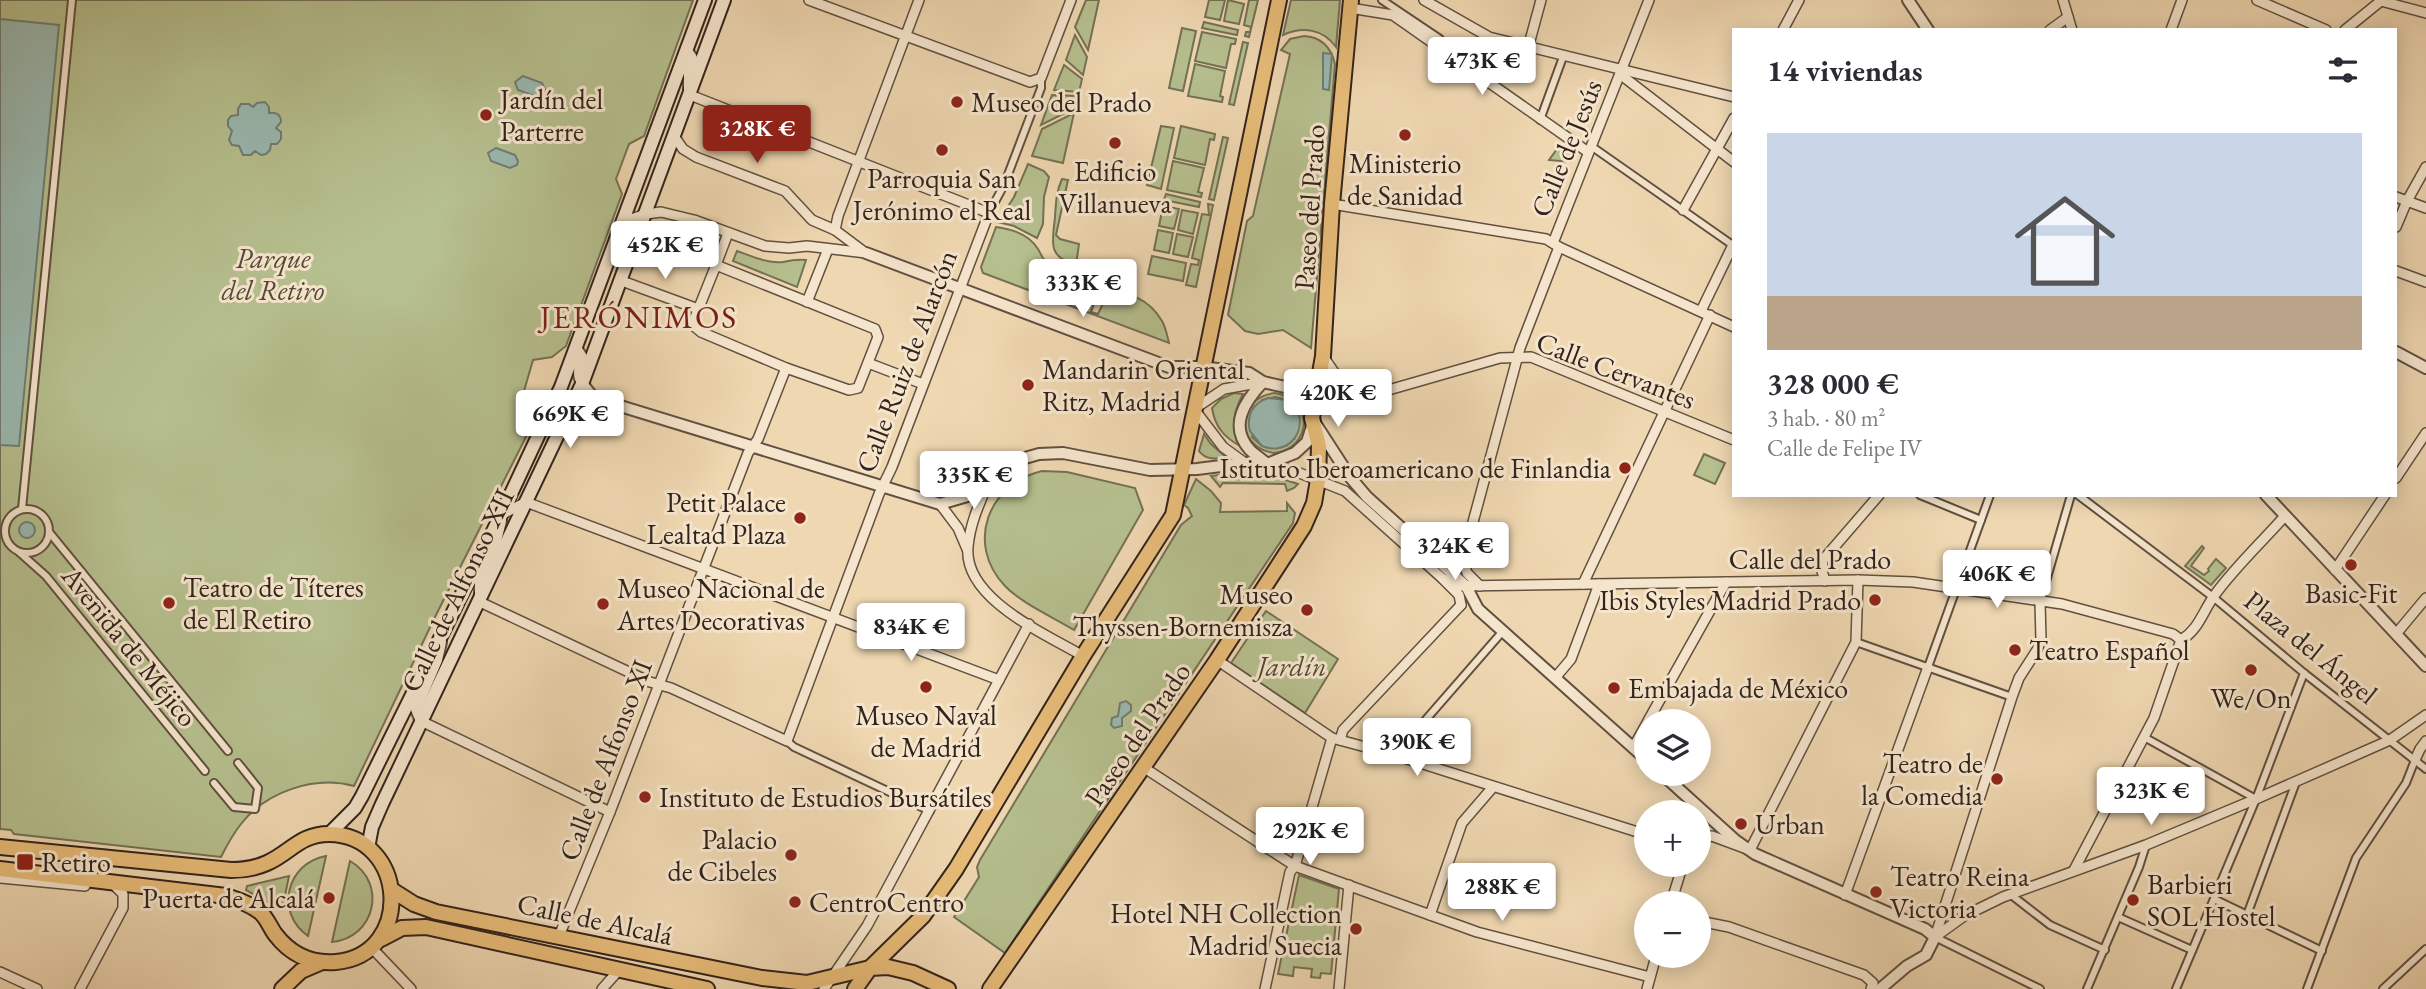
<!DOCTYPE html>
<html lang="es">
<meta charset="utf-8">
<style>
body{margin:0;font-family:"EB Garamond",serif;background:#f7f7f7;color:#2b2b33;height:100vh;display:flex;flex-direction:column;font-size:26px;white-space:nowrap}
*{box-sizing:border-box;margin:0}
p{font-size:23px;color:#7c7c81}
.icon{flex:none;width:38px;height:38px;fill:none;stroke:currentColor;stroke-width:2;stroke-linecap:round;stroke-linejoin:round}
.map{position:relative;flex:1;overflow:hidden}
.details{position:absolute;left:1732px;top:28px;width:665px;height:469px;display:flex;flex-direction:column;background:#fff;border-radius:0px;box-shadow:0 4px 18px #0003}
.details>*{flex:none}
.controls{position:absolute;left:1634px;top:709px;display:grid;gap:14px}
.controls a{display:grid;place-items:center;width:77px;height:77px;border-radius:50%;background:#fff;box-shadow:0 4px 18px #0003;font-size:35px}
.price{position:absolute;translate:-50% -60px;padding:0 16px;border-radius:7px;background:#fff;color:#222;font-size:23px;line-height:46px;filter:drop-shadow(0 2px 4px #0008)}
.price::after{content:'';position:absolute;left:50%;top:42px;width:21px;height:16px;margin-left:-10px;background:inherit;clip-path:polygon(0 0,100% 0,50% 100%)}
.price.selected{background:#8f2418;color:#fff}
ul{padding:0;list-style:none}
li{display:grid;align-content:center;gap:14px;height:371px;padding:0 35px}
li+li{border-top:2px solid #e1e1e2}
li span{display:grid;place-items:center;height:217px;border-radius:0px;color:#555}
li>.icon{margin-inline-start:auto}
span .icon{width:126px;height:126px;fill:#fffc;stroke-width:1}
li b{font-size:30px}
h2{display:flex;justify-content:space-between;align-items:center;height:84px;padding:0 35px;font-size:30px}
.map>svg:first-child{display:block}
.green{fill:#b6bf8e;stroke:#747155;stroke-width:2;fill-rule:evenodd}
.water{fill:#9ab9b0;stroke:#707d75;stroke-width:2}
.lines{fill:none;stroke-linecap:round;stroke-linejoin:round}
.pedestrian-casing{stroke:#615041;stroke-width:10}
.minor-casing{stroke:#615041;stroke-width:12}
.tertiary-casing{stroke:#615041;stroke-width:14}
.secondary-casing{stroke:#32231c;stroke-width:16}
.primary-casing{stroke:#32231c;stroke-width:18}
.trunk-casing{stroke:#32231c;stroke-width:18}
.pedestrian{stroke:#f5e5cc;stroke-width:6}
.minor{stroke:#f5e5cc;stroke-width:9}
.tertiary{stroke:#f5e5cc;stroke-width:10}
.secondary{stroke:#f5e5cc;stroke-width:12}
.primary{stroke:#e8bc78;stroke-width:14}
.trunk{stroke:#e8bc78;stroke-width:14}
.poi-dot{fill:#8f2418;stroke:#f5e5cc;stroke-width:2.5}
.labels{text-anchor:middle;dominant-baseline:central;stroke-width:6;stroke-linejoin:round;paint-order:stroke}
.poi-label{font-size:28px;fill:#32231c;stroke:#f5e5cc;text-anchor:start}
.street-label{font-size:28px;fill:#32231c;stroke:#f5e5cc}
.park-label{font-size:28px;font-style:italic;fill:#534a38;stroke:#f5e5cc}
.quarter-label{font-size:32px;letter-spacing:2px;fill:#7a1f14;stroke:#f5e5cc}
</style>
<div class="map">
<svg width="2426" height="989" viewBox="0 0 2426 989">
<rect width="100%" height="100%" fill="#efd7b1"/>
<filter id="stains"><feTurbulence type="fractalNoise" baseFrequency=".00286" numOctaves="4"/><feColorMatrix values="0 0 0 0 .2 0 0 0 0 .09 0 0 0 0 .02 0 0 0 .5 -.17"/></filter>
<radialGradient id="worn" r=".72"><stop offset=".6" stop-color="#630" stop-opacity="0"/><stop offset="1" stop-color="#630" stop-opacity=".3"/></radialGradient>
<!-- green -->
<g class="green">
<path d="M0 0H693L644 136 629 144 616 179 622 194 566 346 552 357 533 360 522 398 534 408V421L435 617 354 786C314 775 266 792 241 824 233 834 227 845 221 857L14 834 11 830 0 829Z"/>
<path d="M1086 0H1099L1088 50 1075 27Z"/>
<path d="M1209 0H1225L1220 20 1205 17Z"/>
<path d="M1228 0 1244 4 1239 24 1224 21Z"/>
<path d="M1249 0H1258L1249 37 1245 36 1246 32H1250L1251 27 1244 25Z"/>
<path d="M1291 0H1340L1336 47C1323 29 1303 26 1283 35Z"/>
<path d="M1204 22 1238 30 1237 35 1202 28Z"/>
<path d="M1182 28 1196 31 1183 91 1169 88Z"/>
<path d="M1202 32 1236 39 1235 44H1231L1226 68 1195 61Z"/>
<path d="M1075 35 1087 57 1083 75 1066 60Z"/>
<path d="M1304 36C1321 37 1331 47 1335 64L1311 348 1283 330 1258 334 1245 331 1228 315 1247 221 1253 216 1290 54 1281 50 1290 39Z"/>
<path d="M1243 42 1248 43 1234 105 1229 104Z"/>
<path d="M1195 64 1225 71 1220 96 1223 97 1222 102 1188 96Z"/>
<path d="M1064 65 1082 79 1079 92 1054 90Z"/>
<path d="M1052 95 1078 96 1075 108 1041 125Z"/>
<path d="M1074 113 1063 163 1032 156 1042 129Z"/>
<path d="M1161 126 1174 128 1161 189 1147 185Z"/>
<path d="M1181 126 1215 134 1214 140 1210 139 1205 165 1174 158Z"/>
<path d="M1223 137 1228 138 1214 200 1209 199Z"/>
<path d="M1560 145 1573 156 1571 162 1549 160Z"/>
<path d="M1173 161 1204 168 1198 192 1202 193 1201 197 1167 190Z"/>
<path d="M1028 164 1044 171 1049 177 1044 197 1043 224 1037 238 1014 226 998 222 1014 197Z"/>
<path d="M1062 179 1068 180 1056 235 1060 239 1079 244 1076 265C1046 257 1053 240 1055 217 1056 203 1056 192 1062 179Z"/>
<path d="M1166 194 1200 202 1199 207 1164 200Z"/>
<path d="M1208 204 1213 205 1196 287 1186 285 1191 264 1198 265 1199 260 1192 258 1202 214 1209 215Z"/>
<path d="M1163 206 1179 209 1174 229 1159 226Z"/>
<path d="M1182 210 1198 213 1193 234 1178 230Z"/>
<path d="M996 227C1012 229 1029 234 1038 249 1043 258 1046 265 1053 272 1065 283 1083 288 1097 295L1091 312 1098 314 1105 299C1125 285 1151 302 1162 321 1166 328 1167 335 1169 343L983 273 981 267Z"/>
<path d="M1158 230 1173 233 1169 253 1154 250Z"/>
<path d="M1177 234 1193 237 1188 257 1173 254Z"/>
<path d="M737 251C751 256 769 264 783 262 792 260 797 259 806 260L797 287 733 261Z"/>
<path d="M1152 256 1186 263 1183 281 1148 274Z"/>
<path d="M1234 393 1243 394C1233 413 1231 426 1240 446 1224 437 1215 427 1212 408L1221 399Z"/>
<path d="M1275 393C1314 399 1313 448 1274 453 1234 447 1236 397 1275 393ZM1275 397 1287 400 1296 409 1295 438 1286 446H1262L1252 437 1262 400Z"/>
<path d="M1204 434 1211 444 1227 458C1217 459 1205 460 1199 451Z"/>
<path d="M1704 454 1725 463 1715 484 1694 475Z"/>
<path d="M1042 471 1067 472 1135 488 1143 510 1074 630C1053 617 1021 603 1005 586 965 544 988 484 1042 471Z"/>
<path d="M1237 473 1274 476 1298 484 1294 488 1287 491 1285 484 1223 483 1220 487 1211 476Z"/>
<path d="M1196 479 1211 491 1221 503 1220 512 1287 511V503L1295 513 1293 523 1005 953 954 917 979 877 977 867 980 860 1181 525 1192 516 1188 508 1184 505Z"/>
<path d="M2202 546 2204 548 2191 566 2204 575 2209 571 2208 569 2216 559 2226 568 2211 585 2185 566Z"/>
<path d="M1266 611 1338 659 1305 713 1231 663Z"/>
<path d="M326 856 308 936C274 912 287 863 326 856Z"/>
<path d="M350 861C388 883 375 938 332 942Z"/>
<path d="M1299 875 1339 889 1331 974 1321 973 1320 978 1311 977 1312 969 1294 967 1293 976 1278 974Z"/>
<path d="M289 876 282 910 246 890 247 886Z"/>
</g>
<!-- water -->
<g class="water">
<path d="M0 19 59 25 19 446 0 445Z"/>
<path d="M1323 53 1332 54 1329 90 1323 89Z"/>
<path d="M523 76 542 83 545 89 543 94 537 97 518 90 515 82Z"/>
<path d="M265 102 269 107V113C276 112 281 114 281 122L276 128 281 132V139L277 144H271L270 150 266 154 261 155 255 151 251 155H243L239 146 232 145 229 140 232 131 228 126V120L231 116 238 115V109L241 104H249L253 107 257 103Z"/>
<path d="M496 148 515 155 518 161 517 165 510 168 491 161 488 153Z"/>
<path d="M1268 398 1287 400 1299 414C1304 438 1284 455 1262 446L1250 431C1246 415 1253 403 1268 398Z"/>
<circle cx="27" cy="530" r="8"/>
<path d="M1126 701 1131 705V711L1122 718V726L1114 728 1111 725 1112 718 1118 716 1120 703Z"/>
</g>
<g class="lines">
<defs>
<g id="pedestrian">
<path d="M1382 0 1440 39"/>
<path d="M1540 120 1563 57"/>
<path d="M1591 146 1734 246"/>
<path d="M989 213 1004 185 1041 88V78"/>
<path d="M1920 495 1981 520"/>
<path d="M2078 495 2213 597 2304 673 2426 769"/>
<circle cx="27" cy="531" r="22"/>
<path d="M22 509 72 0"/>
<path d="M49 532 228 751"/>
<path d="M19 552 46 576 205 771"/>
<path d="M2040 602 2071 495"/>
<path d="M1856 642 2012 697"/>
<path d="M1928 667 1990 495"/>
<path d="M2144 737 2256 799"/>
<path d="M787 741 794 747 930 811"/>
<path d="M1395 755 1503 631"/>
<path d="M214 783 234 807 255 809 258 788 238 763"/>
<path d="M2010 894 2050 925 2105 950"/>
<path d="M2214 899 2322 951"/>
<path d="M2247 915 2296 782"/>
<path d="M2118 917 2192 950"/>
<path d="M1935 937 2040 989"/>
<path d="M2087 989 2139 867 2146 845"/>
<path d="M2176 989 2256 799 2304 673"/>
<path d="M2307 989 2356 858 2406 783 2415 760"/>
<path d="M2383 989 2426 949"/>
</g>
<g id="minor">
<path d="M809 0 1030 82 1041 78 1071 0"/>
<path d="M1424 0 1489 37 1734 97"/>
<path d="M2063 0 2072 30"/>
<path d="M2257 0 2326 30"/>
<path d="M2381 1 2426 13"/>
<path d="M1350 8 1393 15 1588 152"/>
<path d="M1783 30 1799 0"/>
<path d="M2050 30 2068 17"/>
<path d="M2171 30 2182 0"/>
<path d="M2345 30 2382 0"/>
<path d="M1528 48 1541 0"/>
<path d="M1622 71 1625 78 1734 162"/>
<path d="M674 136 683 149 696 157 785 191 812 220 835 230 863 251"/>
<path d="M2396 197 2426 208"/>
<path d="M1332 204 1546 239 1559 247 1734 327"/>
<path d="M1683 210 1734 118"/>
<path d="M622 222 646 214 661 212 694 220 765 246 789 248 807 246 866 253"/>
<path d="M2396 227 2407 201 2426 167"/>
<path d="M835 230 838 216 919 0"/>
<path d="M1553 243 1649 0"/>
<path d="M716 265 875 329 878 337 858 388 849 390 786 368 701 332 695 327 694 320Z"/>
<path d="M716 265 728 233"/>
<path d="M2396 271 2426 282"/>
<path d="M622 281 698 309"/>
<path d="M807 302 828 249"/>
<path d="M1701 311 1733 245"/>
<path d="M1323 356C1333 370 1345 393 1364 397L1500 358 1531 357 1734 440"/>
<path d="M868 363 923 384"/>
<path d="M1245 463 1223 447 1194 409 1224 389 1263 382"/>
<path d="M1267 464 1297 472 1345 491 1442 578 1459 595 1461 605"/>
<path d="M2396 478 2426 433"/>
<path d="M989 481C980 502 970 523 968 547 963 599 1046 634 1083 656"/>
<path d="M940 504 958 528 967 549"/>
<path d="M501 515 526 502 999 680"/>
<path d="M1463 559 1467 573 1480 586"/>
<path d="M1446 567 1463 559 1520 348 1559 247"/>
<path d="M2335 570 2385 495"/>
<path d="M1442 578 1460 586 1858 580 1913 582 2062 604 2173 634 2181 640"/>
<path d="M1825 581 1822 571 1823 560 1879 495"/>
<path d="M1583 584 1710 315"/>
<path d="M480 602 650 682 671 688 787 741 879 494 892 467 989 213 690 95"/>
<path d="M2396 634 2426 598"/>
<path d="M2181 640C2199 629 2202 613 2214 596 2234 568 2261 543 2284 517"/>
<path d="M1217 660 1332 738 1395 755 1647 835"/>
<path d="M1555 678 1571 659 1599 584"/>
<path d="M421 721 610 812"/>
<path d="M1648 721 1726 582"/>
<path d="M1340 740 1343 730 1461 605"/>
<path d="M1633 748 1647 723"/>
<path d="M2415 760 2420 749 2426 741"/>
<path d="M1143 767 1295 866 1477 932 1650 977"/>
<path d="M1699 838 1712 836 1750 850 1856 642 1858 580"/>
<path d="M2074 870 2154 718 2181 640"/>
<path d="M0 878 85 886"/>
<path d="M1845 895 1928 667"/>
<path d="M1671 903 1683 864"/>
<path d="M1430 915 1462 823 1493 787"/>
<path d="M1699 921 1729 927 1864 975 1873 983 1871 989"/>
<path d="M559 936 610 812 748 453 758 439 786 368"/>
<path d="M1935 937 1964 916 2003 897 2146 845 2256 799 2390 740 2426 715"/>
<path d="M1935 937 2012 697 2019 678 2037 650 2041 640 2040 602"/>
<path d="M371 947 411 989"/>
<path d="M0 972 37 989"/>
<path d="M80 989 123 908V894L113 884"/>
<path d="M602 989 619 970"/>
<path d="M824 989 867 926 1029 624"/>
<path d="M1265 989 1290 872 1295 866 1332 738"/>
<path d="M1339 989 1349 885"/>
<path d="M1647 989 1656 956"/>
</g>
<g id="tertiary">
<path d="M1908 0 1928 30"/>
<path d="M686 49 692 58 689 68V89"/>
<path d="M576 348 582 357C575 377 580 382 594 398L940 504 971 495 1003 468 1014 461 1039 454 1063 453 1150 470 1197 469 1245 463 1267 464 1295 453 1307 442 1312 426 1310 409 1298 393 1290 388 1263 382 1249 373 1202 367H1169L866 253"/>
<path d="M2396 352 2426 368"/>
<path d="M1263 382C1245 401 1228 426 1250 450 1255 455 1262 459 1267 464"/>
<path d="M1317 426 1350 477 1367 497 1466 586 1478 609 1647 760"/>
<path d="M2266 495 2426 666"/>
<path d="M480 599V577L496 541 501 521"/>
<path d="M421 721 416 709 437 660 441 642"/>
<path d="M1662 774 1735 840 1755 854 1925 929 1935 937 1926 955 1907 966 1880 989"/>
</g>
<g id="secondary">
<path d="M329 834 355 808 362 796 501 515 561 387 705 0"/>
<path d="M368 848 372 827 382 804 582 384 724 0"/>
</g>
<g id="primary">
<path d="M0 847 231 870C243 870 256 868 267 863 290 853 300 834 329 834 408 835 414 955 336 962 311 964 290 954 275 934 270 927 267 918 260 912 250 904 238 900 226 896L0 869"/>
<path d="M392 890 414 904 436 912 762 978 807 983 870 968 888 967 913 973 948 989"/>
<path d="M381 939 402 928 426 927 707 989"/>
<path d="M282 989 301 971 322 962"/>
</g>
<g id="trunk">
<path d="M855 989 870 968 923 916 956 869 1083 656 1173 515 1279 0"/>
<path d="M990 989 1217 660 1304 526 1314 503 1318 480 1319 446 1312 418 1323 356 1332 204 1351 0"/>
</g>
</defs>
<!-- pedestrian casing -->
<use href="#pedestrian" class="pedestrian-casing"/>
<!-- minor casing -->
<use href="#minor" class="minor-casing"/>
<!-- tertiary casing -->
<use href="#tertiary" class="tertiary-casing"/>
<!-- secondary casing -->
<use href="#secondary" class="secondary-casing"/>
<!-- primary casing -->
<use href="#primary" class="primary-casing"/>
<!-- trunk casing -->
<use href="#trunk" class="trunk-casing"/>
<!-- pedestrian -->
<use href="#pedestrian" class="pedestrian"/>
<!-- minor -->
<use href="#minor" class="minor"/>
<!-- tertiary -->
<use href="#tertiary" class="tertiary"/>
<!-- secondary -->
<use href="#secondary" class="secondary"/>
<!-- primary -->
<use href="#primary" class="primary"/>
<!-- trunk -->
<use href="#trunk" class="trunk"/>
</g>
<!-- markers -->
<g class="poi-dot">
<circle cx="957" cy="102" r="7"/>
<circle cx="486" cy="115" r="7"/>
<circle cx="1405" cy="135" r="7"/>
<circle cx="1115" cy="143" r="7"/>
<circle cx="942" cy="150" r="7"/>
<circle cx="1028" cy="385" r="7"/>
<circle cx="1625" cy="468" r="7"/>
<circle cx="800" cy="518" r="7"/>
<circle cx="2351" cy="565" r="7"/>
<circle cx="1875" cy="600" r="7"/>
<circle cx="169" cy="603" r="7"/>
<circle cx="603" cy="604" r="7"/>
<circle cx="1307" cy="610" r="7"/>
<circle cx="2015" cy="650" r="7"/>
<circle cx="2251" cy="670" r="7"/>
<circle cx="926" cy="687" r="7"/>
<circle cx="1614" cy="688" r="7"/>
<circle cx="1997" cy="779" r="7"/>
<circle cx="645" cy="797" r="7"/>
<circle cx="1741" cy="824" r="7"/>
<circle cx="791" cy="855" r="7"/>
<rect x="16" y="853" width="18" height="18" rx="3.5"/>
<circle cx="1876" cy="892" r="7"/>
<circle cx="329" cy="898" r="7"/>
<circle cx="2133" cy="900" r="7"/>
<circle cx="795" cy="902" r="7"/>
<circle cx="1356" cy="929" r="7"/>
</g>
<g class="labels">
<!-- poi labels -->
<g class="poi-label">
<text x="500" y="99">Jardín del<tspan x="500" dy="32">Parterre</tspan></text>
<text x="971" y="102">Museo del Prado</text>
<text x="1405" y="163" text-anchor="middle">Ministerio<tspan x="1405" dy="32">de Sanidad</tspan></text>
<text x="1115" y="171" text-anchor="middle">Edificio<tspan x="1115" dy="32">Villanueva</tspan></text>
<text x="942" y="178" text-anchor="middle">Parroquia San<tspan x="942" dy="32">Jerónimo el Real</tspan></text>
<text x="1042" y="369">Mandarin Oriental<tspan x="1042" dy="32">Ritz, Madrid</tspan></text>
<text x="1611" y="468" text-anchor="end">Istituto Iberoamericano de Finlandia</text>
<text x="786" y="502" text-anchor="end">Petit Palace<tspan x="786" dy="32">Lealtad Plaza</tspan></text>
<text x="183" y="587">Teatro de Títeres<tspan x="183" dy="32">de El Retiro</tspan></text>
<text x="617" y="588">Museo Nacional de<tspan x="617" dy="32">Artes Decorativas</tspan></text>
<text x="2351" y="593" text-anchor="middle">Basic-Fit</text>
<text x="1293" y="594" text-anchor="end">Museo<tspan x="1293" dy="32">Thyssen-Bornemisza</tspan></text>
<text x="1861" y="600" text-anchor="end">Ibis Styles Madrid Prado</text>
<text x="2029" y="650">Teatro Español</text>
<text x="1628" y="688">Embajada de México</text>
<text x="2251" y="698" text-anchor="middle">We/On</text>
<text x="926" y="715" text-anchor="middle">Museo Naval<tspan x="926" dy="32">de Madrid</tspan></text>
<text x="1983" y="763" text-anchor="end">Teatro de<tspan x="1983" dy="32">la Comedia</tspan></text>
<text x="659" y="797">Instituto de Estudios Bursátiles</text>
<text x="1755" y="824">Urban</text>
<text x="777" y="839" text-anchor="end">Palacio<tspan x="777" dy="32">de Cibeles</tspan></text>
<text x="41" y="862">Retiro</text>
<text x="1890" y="876">Teatro Reina<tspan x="1890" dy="32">Victoria</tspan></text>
<text x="2147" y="884">Barbieri<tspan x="2147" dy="32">SOL Hostel</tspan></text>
<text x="315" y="898" text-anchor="end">Puerta de Alcalá</text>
<text x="809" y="902">CentroCentro</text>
<text x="1342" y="913" text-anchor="end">Hotel NH Collection<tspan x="1342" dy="32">Madrid Suecia</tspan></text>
</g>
<!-- street labels -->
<g class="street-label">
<text transform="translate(1566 148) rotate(-68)">Calle de Jesús</text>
<text transform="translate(1309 207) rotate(-86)">Paseo del Prado</text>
<text transform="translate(906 361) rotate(-69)">Calle Ruiz de Alarcón</text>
<text transform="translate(1616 370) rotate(21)">Calle Cervantes</text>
<text x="1810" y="559">Calle del Prado</text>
<text transform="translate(457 590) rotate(-64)">Calle de Alfonso XII</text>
<text transform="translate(130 646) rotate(51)">Avenida de Méjico</text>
<text transform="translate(2311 647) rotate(39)">Plaza del Ángel</text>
<text transform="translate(1137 734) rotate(-56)">Paseo del Prado</text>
<text transform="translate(605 760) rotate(-69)">Calle de Alfonso XI</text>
<text transform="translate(595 919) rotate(12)">Calle de Alcalá</text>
</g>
<!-- park labels -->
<g class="park-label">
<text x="273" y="258">Parque<tspan x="273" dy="32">del Retiro</tspan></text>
<text x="1292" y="666">Jardín</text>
</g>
<!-- quarter labels -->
<g class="quarter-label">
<text x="639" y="317">JERÓNIMOS</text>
</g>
</g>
<rect width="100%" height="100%" filter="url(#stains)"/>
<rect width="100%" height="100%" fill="url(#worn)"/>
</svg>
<div class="controls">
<a><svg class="icon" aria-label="layers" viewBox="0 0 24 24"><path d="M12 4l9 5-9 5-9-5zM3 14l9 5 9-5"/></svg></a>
<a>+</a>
<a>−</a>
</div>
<b class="price" style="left:1482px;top:97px">473K €</b>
<b class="price selected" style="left:757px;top:165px">328K €</b>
<b class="price" style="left:665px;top:281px">452K €</b>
<b class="price" style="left:1083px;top:319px">333K €</b>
<b class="price" style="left:1338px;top:429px">420K €</b>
<b class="price" style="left:570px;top:450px">669K €</b>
<b class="price" style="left:974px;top:511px">335K €</b>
<b class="price" style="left:1455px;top:582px">324K €</b>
<b class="price" style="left:1997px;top:610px">406K €</b>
<b class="price" style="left:911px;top:663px">834K €</b>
<b class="price" style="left:1417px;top:778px">390K €</b>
<b class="price" style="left:2151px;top:827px">323K €</b>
<b class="price" style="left:1310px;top:867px">292K €</b>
<b class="price" style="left:1502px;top:923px">288K €</b>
<section class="details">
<h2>14 viviendas<svg class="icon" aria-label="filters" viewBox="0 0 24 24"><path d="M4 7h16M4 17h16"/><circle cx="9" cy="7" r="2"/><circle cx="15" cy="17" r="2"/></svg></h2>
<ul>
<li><span style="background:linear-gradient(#c9d6e8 75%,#b9a48a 0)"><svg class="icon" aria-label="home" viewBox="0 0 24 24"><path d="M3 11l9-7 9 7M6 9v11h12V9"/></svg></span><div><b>328 000 €</b><p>3 hab. · 80 m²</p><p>Calle de Felipe IV</p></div></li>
</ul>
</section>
</div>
